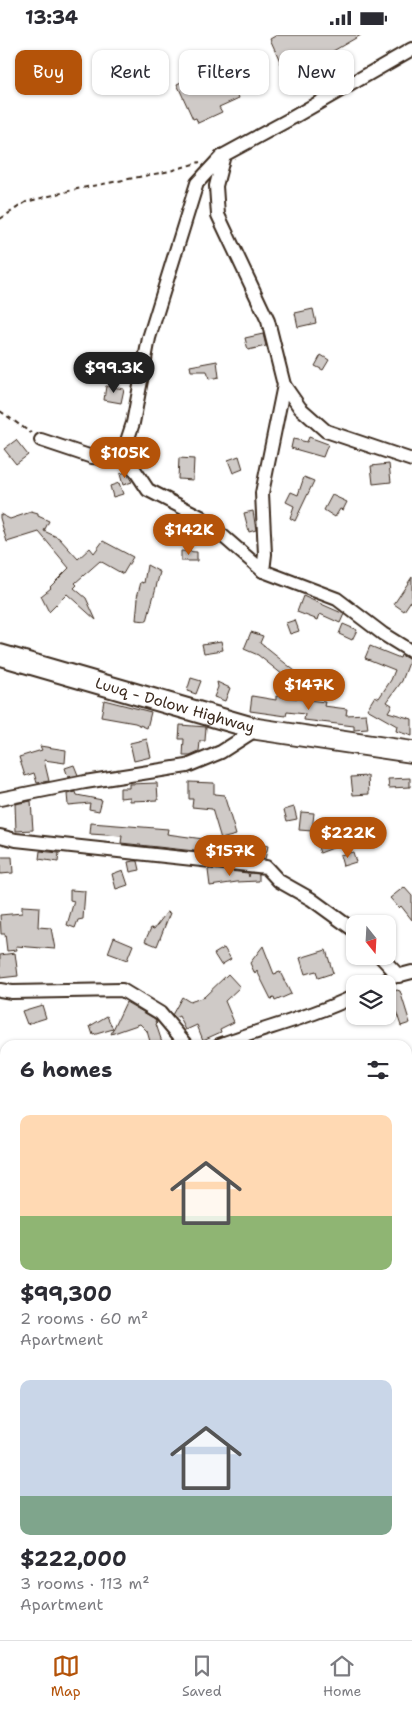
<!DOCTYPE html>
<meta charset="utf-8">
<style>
body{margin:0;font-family:"Shantell Sans",sans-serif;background:#f7f7f7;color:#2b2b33;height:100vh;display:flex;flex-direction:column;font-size:19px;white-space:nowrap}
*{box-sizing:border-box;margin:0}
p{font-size:16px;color:#7c7c81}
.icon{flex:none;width:28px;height:28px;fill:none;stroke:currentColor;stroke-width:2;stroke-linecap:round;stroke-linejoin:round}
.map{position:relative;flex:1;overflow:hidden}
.side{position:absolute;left:0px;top:1005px;width:412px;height:600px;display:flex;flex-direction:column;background:#fff;border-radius:15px 15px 0 0;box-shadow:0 1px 4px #0004}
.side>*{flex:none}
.guide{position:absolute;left:15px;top:15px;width:382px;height:45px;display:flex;gap:10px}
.needle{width:32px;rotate:162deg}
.fabs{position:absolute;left:346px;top:880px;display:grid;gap:10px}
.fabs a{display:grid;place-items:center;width:50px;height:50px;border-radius:10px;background:#fff;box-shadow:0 1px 4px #0004;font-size:25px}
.price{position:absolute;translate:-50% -42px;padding:0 11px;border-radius:18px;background:#b45309;color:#fff;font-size:16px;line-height:32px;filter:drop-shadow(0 1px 2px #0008)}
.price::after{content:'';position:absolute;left:50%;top:30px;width:15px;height:11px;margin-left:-8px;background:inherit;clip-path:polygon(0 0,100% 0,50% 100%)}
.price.current{background:#222;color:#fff}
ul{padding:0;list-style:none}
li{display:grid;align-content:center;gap:10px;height:265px;padding:0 20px}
li span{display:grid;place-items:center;height:155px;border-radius:10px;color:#555}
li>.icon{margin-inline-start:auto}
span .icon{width:90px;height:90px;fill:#fffc;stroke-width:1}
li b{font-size:21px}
h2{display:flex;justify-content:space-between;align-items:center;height:60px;padding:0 20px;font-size:21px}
.tag{padding:0 18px;border-radius:10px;background:#fff;box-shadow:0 1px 4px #0004;font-size:18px;line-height:45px}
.tag.current{background:#b45309;color:#fff}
.status{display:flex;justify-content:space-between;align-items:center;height:35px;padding:0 25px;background:#fff;direction:ltr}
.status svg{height:14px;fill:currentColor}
.menu{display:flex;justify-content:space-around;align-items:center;height:70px;border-top:1px solid #e1e1e2;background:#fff;font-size:14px;color:#7c7c81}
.menu a{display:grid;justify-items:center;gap:2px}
.menu .current{color:#b45309}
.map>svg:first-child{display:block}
.building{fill:#cfcac7;stroke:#3b2a1e}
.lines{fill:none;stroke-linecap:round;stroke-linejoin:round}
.minor-casing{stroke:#3b2a1e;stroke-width:16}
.primary-casing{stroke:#3b2a1e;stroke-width:24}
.path{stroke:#3b2a1e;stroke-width:2;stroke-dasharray:5 4;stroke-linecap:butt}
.minor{stroke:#fff;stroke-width:12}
.primary{stroke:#fff;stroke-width:20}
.labels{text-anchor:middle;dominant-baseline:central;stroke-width:4.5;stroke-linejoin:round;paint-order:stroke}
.street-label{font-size:15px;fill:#3b2a1e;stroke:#fff}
</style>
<div class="status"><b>13:34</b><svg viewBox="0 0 49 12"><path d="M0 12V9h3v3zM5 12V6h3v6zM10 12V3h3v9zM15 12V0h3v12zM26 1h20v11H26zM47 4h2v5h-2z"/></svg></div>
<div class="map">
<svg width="412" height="1605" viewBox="0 0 412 1605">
<rect width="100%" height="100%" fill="#fff"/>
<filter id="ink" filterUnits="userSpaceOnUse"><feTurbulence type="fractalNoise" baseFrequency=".02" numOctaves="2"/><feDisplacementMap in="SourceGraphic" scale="10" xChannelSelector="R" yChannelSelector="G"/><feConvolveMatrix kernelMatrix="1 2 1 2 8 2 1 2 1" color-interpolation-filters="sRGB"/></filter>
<g filter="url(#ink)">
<!-- building -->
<g class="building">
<path d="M277 0H361L328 19 340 44 330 48 322 31 289 46 270 4Z"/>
<path d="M225 26 239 63 219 72 222 77 198 88 196 83 193 84 177 49Z"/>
<path d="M313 274 316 288 298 292 295 278Z"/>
<path d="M263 299 266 311 248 315 245 303Z"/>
<path d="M321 320 329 325 323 335 315 331Z"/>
<path d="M217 326 219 342 209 344 207 336H191L190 331Z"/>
<path d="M106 351 124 354 121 368 104 365Z"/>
<path d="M309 402 328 409 323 422 291 413 293 404 307 407Z"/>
<path d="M16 405 28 420 16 429 4 414Z"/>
<path d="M239 421 243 434 233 438 228 425Z"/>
<path d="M179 423 194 424 193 445 178 444Z"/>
<path d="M389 429 391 447 373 449 371 431Z"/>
<path d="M126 437 132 447 123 450 120 439Z"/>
<path d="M304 442 314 446 295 486 290 483 294 471 286 467 291 457 298 460Z"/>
<path d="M119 448 123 459 113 462 110 451Z"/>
<path d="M332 460 347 467 343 475 340 474 335 482 324 475Z"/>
<path d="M253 476 256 495 249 497 244 478Z"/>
<path d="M31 477 38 479V481L49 486 44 496 59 503 78 524 90 513 94 518 103 506 133 522 123 539 100 526 75 548 77 550 74 553 86 563 96 585 67 559 49 577 41 561 51 553 50 552 69 533 39 497 7 507 0 483V479L10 484Z"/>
<path d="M181 516 197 517V526H181Z"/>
<path d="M147 530 160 537 147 586 136 585 138 563 137 562 141 547 144 548Z"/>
<path d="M412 542V564L404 576 394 569Z"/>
<path d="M303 561 344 579 340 588 320 579 318 585 297 577Z"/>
<path d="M295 585 299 596 290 599 286 588Z"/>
<path d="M343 589 357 595 352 605 339 599Z"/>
<path d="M251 597 263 601 260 608 295 636 288 644 258 620 244 614Z"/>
<path d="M221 606 223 615 204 618 202 609Z"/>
<path d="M370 611 400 623 401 620 410 625 402 646 387 667 392 670 388 677 412 684V701L396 696 397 691 367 674 375 661 379 663 391 645 395 635 365 623Z"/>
<path d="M191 643 201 646 196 659 187 656Z"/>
<path d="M217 647 230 653 225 666 214 662 218 652Z"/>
<path d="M252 661 276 665V661L325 667 324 671 347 674 346 680 366 679 368 694 354 695V691L304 685 305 679 287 677 286 681 250 676Z"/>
<path d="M104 665 151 677 147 693 135 688 101 682Z"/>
<path d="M180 690 206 692 205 706H200L199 717 190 721H183L184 704H179Z"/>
<path d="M147 704 151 722 134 726 130 708Z"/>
<path d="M40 711 66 715 65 728 44 725 49 746 37 748 34 738 25 741 19 722 42 715Z"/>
<path d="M74 730 78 740 68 742 65 733Z"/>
<path d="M368 741 369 759 353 760 351 742Z"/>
<path d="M410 743V752L389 753 388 744Z"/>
<path d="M189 747 214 748V759L224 760 236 800 221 804 212 774 192 772 193 764H189Z"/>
<path d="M157 748 158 765 130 766V762L120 763V753H129V749Z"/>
<path d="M76 757 77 760 102 765 99 776 89 774 90 768 68 770 67 759Z"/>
<path d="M31 766 33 795 16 796 15 769Z"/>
<path d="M294 772 297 784 287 786 284 775Z"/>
<path d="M301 777 314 778 312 796 299 795Z"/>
<path d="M91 788 168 794 167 799 225 807 222 819 121 808 122 801 90 799Z"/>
<path d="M326 799 327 803 334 800 338 811 320 818 315 803Z"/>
<path d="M255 808 268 811 265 824 253 822Z"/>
<path d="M40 816 59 818 58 827 39 824Z"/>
<path d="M353 817 356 827 343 831 340 820Z"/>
<path d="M0 822H12L13 838 0 839Z"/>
<path d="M134 826H138L140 835 130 837 128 827Z"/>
<path d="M210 834 248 838 249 842 250 838 259 839V846L237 847 210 851 208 835Z"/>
<path d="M123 835 128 850 116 854 112 839Z"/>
<path d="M404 852 412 861V885L401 871 399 873 390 863Z"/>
<path d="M70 855 85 856 83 884 78 885 75 893 67 890 74 866 70 865Z"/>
<path d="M22 871 39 872 38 892 51 893 55 914 16 911 17 915 7 916 5 899H1L0 880 22 878Z"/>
<path d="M167 877 170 878 157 911 145 906 151 893 154 894Z"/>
<path d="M114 902 133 910 127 925 108 918Z"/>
<path d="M263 911 274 939 280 937 291 959 275 966 274 963 271 964 257 936 255 939 250 928Z"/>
<path d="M224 913 231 924 221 930 214 919Z"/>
<path d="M326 915 333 938 318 943 316 936 305 939 300 923Z"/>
<path d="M15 918 18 941 0 943V920Z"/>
<path d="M228 939 240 952 225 966 234 987 220 994 221 997 203 1005 197 990 186 995 179 981 175 983 172 980 182 962 190 967 204 962Z"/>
<path d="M397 955 400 956 410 988 401 991 396 976 388 979V959Z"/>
<path d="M126 967 155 984 157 988 156 989 163 1010H151L147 996 140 989 111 999Z"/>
<path d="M42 970 46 983 27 989 22 976Z"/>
<path d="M107 981 113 994 93 1000 90 991Z"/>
</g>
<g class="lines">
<defs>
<g id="minor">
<path d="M284 350 268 286 218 180 216 151 224 120 292 83 412 14"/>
<path d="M41 405 92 422 128 425 148 455 201 482 263 536 265 519 262 458 284 350 300 373 326 396 412 425"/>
<path d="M128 425 127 406 133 388 149 303 197 148 221 122"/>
<path d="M263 536 337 564 383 599 412 617"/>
<path d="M0 764 85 747 187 731 221 717 257 694"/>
<path d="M0 801 16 805 266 832 279 846 311 864 355 896"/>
<path d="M380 921 399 941"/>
<path d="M379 949 393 942 412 937"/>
<path d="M0 955 12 957 122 955 160 978 187 1010"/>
<path d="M219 1010C264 993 312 982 355 961"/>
<path d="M408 1130 412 1125"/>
<path d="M0 1131 5 1137"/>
<path d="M0 1157 5 1154"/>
<path d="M0 1332 5 1331"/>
</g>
<g id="primary">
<path id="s1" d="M0 620 257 694 412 717"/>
</g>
</defs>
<!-- minor casing -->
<use href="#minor" class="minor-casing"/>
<!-- primary casing -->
<use href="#primary" class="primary-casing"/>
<!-- path -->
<g class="path">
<path d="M0 184 26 167 77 154 170 136 200 127"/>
<path d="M0 376 31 398"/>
<path d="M408 1338 412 1339"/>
<path d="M253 1600 258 1605"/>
</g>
<!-- minor -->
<use href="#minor" class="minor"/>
<!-- primary -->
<use href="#primary" class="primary"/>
</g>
</g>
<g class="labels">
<!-- street labels -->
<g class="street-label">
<text stroke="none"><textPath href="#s1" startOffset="182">Luuq - Dolow Highway</textPath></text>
</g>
</g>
</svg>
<div class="fabs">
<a><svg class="needle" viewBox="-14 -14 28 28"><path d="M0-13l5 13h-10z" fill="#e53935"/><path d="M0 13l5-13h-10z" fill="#7c7c81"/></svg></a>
<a><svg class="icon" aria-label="layers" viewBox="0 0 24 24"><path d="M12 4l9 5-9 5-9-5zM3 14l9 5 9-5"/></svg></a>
</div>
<b class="price current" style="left:114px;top:359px">$99.3K</b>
<b class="price" style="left:125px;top:444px">$105K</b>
<b class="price" style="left:189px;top:521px">$142K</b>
<b class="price" style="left:309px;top:676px">$147K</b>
<b class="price" style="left:348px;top:824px">$222K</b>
<b class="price" style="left:230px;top:842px">$157K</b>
<div class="guide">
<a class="tag current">Buy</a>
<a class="tag">Rent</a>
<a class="tag">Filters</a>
<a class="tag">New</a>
</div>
<section class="side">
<h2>6 homes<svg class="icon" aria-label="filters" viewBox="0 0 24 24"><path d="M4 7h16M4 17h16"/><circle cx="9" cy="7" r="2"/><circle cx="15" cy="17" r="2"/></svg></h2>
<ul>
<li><span style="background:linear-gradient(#ffd9b3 65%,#8fb573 0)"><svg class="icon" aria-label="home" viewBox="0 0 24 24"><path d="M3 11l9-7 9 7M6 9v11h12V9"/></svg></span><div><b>$99,300</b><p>2 rooms · 60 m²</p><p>Apartment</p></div></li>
<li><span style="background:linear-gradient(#c9d6e8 75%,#7fa58c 0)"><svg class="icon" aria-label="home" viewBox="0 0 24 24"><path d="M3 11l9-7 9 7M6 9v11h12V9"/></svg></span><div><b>$222,000</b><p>3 rooms · 113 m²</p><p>Apartment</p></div></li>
</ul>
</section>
</div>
<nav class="menu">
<a class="current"><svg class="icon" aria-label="map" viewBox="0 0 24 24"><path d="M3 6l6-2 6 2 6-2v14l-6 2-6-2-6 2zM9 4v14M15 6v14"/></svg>Map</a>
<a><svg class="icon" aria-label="saved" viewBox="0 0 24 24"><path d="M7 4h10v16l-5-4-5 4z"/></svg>Saved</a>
<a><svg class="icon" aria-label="home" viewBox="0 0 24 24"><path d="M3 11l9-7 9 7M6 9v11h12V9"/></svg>Home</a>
</nav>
